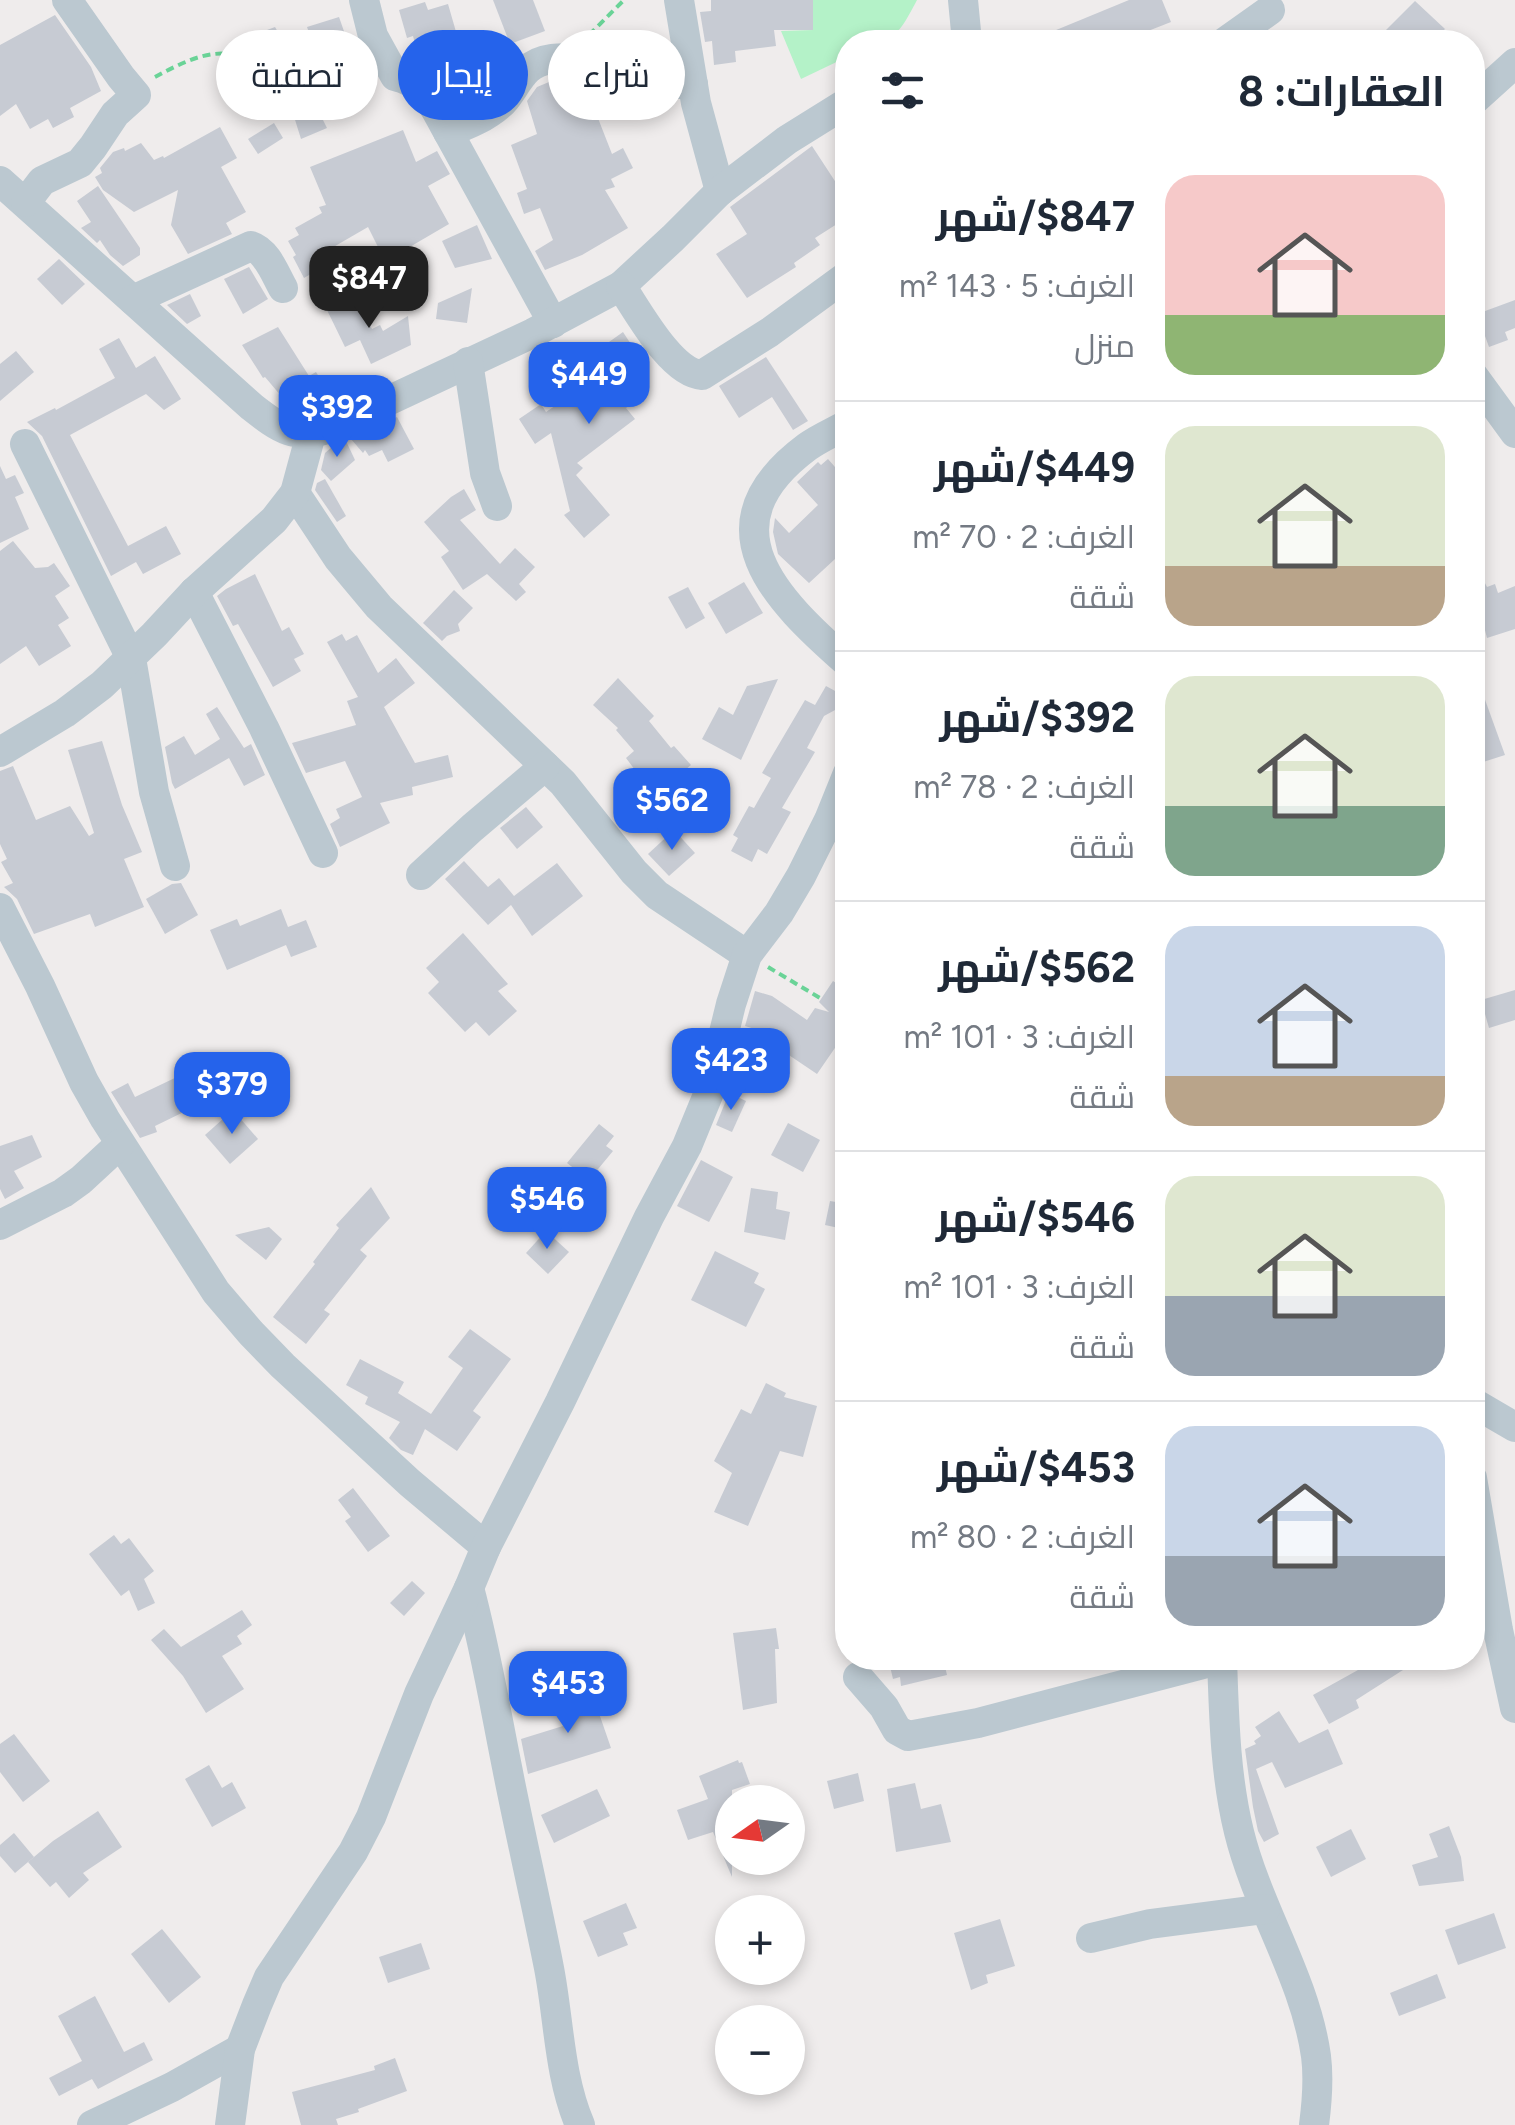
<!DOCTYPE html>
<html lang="ar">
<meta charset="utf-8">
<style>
body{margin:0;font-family:Figtree,Cairo,sans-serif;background:#f2f2f3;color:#1f2937;direction:rtl;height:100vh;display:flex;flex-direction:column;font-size:38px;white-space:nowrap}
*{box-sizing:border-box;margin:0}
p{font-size:32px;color:#747a83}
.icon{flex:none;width:55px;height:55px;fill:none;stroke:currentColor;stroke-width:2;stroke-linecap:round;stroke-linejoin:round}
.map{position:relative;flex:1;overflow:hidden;direction:ltr}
.panel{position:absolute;left:835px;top:30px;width:650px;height:1640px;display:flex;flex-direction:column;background:#fff;border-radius:40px;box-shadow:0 5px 15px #0003;direction:rtl}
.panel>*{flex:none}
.top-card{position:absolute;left:30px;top:30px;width:655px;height:90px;direction:rtl;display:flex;gap:20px}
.needle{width:65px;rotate:256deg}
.buttons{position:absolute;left:715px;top:1785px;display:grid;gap:20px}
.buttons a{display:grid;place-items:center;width:90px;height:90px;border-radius:50%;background:#fff;box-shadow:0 5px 15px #0003;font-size:50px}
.price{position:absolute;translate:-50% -85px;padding:0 22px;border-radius:20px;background:#2563eb;color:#fff;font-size:32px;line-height:65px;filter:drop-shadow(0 2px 5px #0008)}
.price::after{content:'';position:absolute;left:50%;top:60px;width:30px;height:22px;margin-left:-15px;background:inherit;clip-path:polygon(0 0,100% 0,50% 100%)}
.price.on{background:#222;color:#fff}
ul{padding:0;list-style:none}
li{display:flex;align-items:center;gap:30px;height:250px;padding:0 40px}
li+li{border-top:2px solid #e0e1e3}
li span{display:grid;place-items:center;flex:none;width:280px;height:200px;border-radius:30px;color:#555}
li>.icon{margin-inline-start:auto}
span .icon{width:120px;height:120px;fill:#fffc;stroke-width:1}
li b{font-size:42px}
h2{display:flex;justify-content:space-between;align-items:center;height:120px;padding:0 40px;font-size:42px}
.chip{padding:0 35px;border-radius:45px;background:#fff;box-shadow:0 5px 15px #0003;font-size:35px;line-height:90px}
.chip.on{background:#2563eb;color:#fff}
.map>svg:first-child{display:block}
.green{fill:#b4f2c8}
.building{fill:#c7cbd3}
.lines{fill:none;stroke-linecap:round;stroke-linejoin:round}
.path{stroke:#6ad397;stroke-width:4;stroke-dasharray:8 5;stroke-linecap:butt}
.minor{stroke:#bbc8d0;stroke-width:30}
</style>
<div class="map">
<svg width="1515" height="2125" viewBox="0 0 1515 2125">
<rect width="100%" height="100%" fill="#efecec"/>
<!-- green -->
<path class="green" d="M813 0H917C896 40 894 42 848 42L847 57 801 79 781 31 813 30Z"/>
<!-- building -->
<g class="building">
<path d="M493 0H533L545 31 510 44Z"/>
<path d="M711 0H813V30H774L776 46 735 51 736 62 714 65 712 41 705 42 700 12 711 11Z"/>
<path d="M1129 0H1162L1171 22 1120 42H1027Z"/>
<path d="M1415 1 1445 29 1432 42H1374Z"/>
<path d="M425 2 428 10 448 4 463 56 456 58 466 79 448 87 431 49 426 51 424 45 416 47 413 36 407 38 399 10Z"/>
<path d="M55 15 91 67 101 91 70 108 74 117 53 128 48 119 30 129 16 104 0 116V45Z"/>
<path d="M339 17 346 37 362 66 346 76 337 60 299 72 327 128 301 139 267 30 275 27 285 44 310 36 307 27Z"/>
<path d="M561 77H575L583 94 594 108 612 154 623 148 633 168 611 179 615 187 605 190 628 228 582 255 545 270 535 251 553 240 540 208 524 214 517 193 527 189 511 145 537 134 527 101 537 87Z"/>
<path d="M274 123 283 138 258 154 248 139Z"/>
<path d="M220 127 237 158 221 167 246 212 226 223 232 234 188 254 171 225 178 190 134 212 103 190 95 177 102 173 100 168 113 152 124 148 125 151 141 143 154 160 163 156 164 158Z"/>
<path d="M403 130 416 162 437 151 450 174 428 186 449 224 396 255 395 249 382 255 368 227 330 249 336 259 304 278 293 257 296 255 288 241 299 235 295 228 322 213 319 207 326 205 310 167Z"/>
<path d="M812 146 848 201V217L815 238 820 245 794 263 796 267 747 298 716 254 747 234 730 207Z"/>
<path d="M98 186 140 248V255L123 266 110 255 100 240 97 243 81 228 91 222 77 201Z"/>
<path d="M477 225 492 259 455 268 442 241Z"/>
<path d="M59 259 85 284 62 305 37 279Z"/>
<path d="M249 267 268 299 243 314 224 279Z"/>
<path d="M472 288 467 323 436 319 438 303Z"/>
<path d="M190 294 201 316 187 324 167 305Z"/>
<path d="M355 296 372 329 380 325 383 331 408 316 411 345 371 364 360 340 345 347 327 310Z"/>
<path d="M1515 300V328L1505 332 1508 340 1489 347 1477 314Z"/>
<path d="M278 327 309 376 316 372 331 396 308 410 298 394 287 403 265 377 263 378 242 345Z"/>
<path d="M623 332 649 372 618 380 634 402 626 408 635 419 577 463 583 468 576 475 610 515 584 538 564 515 570 511 551 433 535 444 519 419 541 404 546 412 565 399 570 406 605 381 588 357Z"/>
<path d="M119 338 136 368 155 356 181 399 164 410 146 394 70 435 128 546 166 526 181 554 143 574 136 562 111 576 42 436 27 422 55 408 56 410 115 378 99 349Z"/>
<path d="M16 351 34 372 0 401V364Z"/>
<path d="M766 357 808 421 793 430 772 397 739 418 719 386Z"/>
<path d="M397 417 414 449 388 462 382 450 369 456 365 450 363 453 351 439Z"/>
<path d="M346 441 355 460 331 481 321 470 325 453 332 447Z"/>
<path d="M828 459 848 482V547L809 583 778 554 773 532 775 518 789 533 818 505 797 482 818 462 821 465Z"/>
<path d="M0 466 6 479 15 475 24 493 15 497 29 529 0 543Z"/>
<path d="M325 479 346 516 337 522 315 490 317 483Z"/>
<path d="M464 489 476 510 460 520 500 564 515 548 535 567 519 584 526 592 516 601 487 574 463 590 441 557 449 551 424 522 451 497Z"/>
<path d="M13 541 35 568 48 567 54 563 70 586 55 596 69 618 58 625 71 646 39 666 26 646 0 664V551Z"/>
<path d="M1472 558 1487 587 1495 584 1498 593 1515 586V629L1487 638 1482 619 1472 623Z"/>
<path d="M255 574 282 631 289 627 304 654 294 659 301 671 273 687 238 624 233 626 217 596 226 589Z"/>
<path d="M744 582 763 613 726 634 708 603Z"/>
<path d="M688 587 705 618 686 629 668 597Z"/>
<path d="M454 590 473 608 458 624 460 631 447 636 442 641 423 623Z"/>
<path d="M342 634 346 641 357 635 378 673 396 658 415 683 384 707 415 763 448 755 453 777 412 787 413 795 380 803 390 823 340 847 330 824 340 818 336 809 362 797 345 761 306 773 292 743 356 725 347 701 358 697 327 642Z"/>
<path d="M1475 672 1505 755 1477 764 1472 751V673Z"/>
<path d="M618 678 654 716 649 721 671 748 674 746 691 765 641 807 630 795 644 782 626 758 634 751 616 730 618 728 593 705Z"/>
<path d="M778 679 741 760 702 739 719 707 733 715 747 686Z"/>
<path d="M826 686 848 698V703L824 716 807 748 815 752 782 808 791 812 767 854 758 849 752 862 731 851 738 838 733 835 749 806 754 808 771 778 762 773 805 700 815 705Z"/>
<path d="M217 707 244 748 251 744 265 775 244 786 229 758 175 789 172 783 165 747 184 736 195 755 220 739 206 714Z"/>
<path d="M102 741 122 805 142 852 124 859 144 907 95 927 90 914 34 934 17 899 4 887 13 883 1 862 7 859 0 844V771L13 766 36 820 70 806 89 836 94 833 68 750Z"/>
<path d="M526 807 543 827 517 849 500 828Z"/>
<path d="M674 830 695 853 669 876 648 854Z"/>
<path d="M464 861 488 887 499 878 514 896 557 863 583 896 532 936 511 905 488 925 445 879Z"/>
<path d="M181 883 198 915 165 934 146 899 172 884Z"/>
<path d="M281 909 288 927 306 920 317 947 291 957 286 945 227 970 210 930 237 919 240 926Z"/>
<path d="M463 933 508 984 498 991 517 1011 489 1036 476 1022 465 1032 428 993 439 982 426 968Z"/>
<path d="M833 981 848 991V1029L817 1074 765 1039 768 1033 745 1026 755 991 772 996 807 1020 815 1008 829 1012 819 1002Z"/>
<path d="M1515 990V1020L1489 1028 1481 1000Z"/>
<path d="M179 1076 194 1107 155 1126 157 1132 140 1138 111 1092 128 1083 135 1097Z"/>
<path d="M729 1093 746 1101 732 1132 716 1125Z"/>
<path d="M233 1110 258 1139 230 1164 205 1135Z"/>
<path d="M788 1123 820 1140 803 1172 771 1155Z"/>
<path d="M599 1124 614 1136 606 1146 613 1151 589 1180 567 1163Z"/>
<path d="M32 1135 42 1157 14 1171 24 1188 5 1199 0 1189V1146Z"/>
<path d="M701 1160 733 1177 709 1222 677 1206Z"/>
<path d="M371 1187 390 1218 360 1250 367 1256 324 1310 330 1314 306 1344 273 1317 315 1264 313 1262 339 1228 336 1225Z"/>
<path d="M751 1188 778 1192 776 1209 790 1212 785 1240 744 1232Z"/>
<path d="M830 1201 848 1204V1230L825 1225Z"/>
<path d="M269 1227 282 1239 266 1260 235 1235Z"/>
<path d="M546 1231 569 1252 548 1274 526 1253Z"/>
<path d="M715 1251 759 1273 754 1283 765 1289 746 1327 691 1300Z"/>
<path d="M470 1329 511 1359 473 1411 481 1417 457 1451 425 1429 413 1455 401 1450 389 1438 400 1422 365 1404 368 1397 346 1385 360 1359 404 1382 398 1393 431 1414 463 1368 448 1357Z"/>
<path d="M766 1383 786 1393 784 1397 817 1406 803 1457 780 1451 748 1526 714 1512 732 1473 714 1461 741 1409 751 1414Z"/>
<path d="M353 1488 390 1536 368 1552 345 1521 351 1517 338 1500Z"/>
<path d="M114 1535 121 1544 129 1538 154 1571 144 1579 155 1603 138 1611 129 1590 121 1596 89 1554Z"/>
<path d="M412 1581 425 1593 404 1616 390 1603Z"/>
<path d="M242 1610 252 1625 237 1636 242 1644 222 1656 244 1689 206 1713 183 1676 151 1640 164 1629 181 1647Z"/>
<path d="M776 1628 779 1649H775L777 1703 743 1710 733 1633Z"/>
<path d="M888 1658H943L947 1675 901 1686 900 1677 893 1679Z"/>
<path d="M1363 1658H1396L1403 1670 1356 1700 1359 1708 1329 1724 1313 1695 1358 1670 1354 1664Z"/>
<path d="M592 1693 611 1748 528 1774 521 1739 563 1726 556 1705Z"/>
<path d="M1279 1711 1299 1743 1328 1729 1343 1764 1285 1788 1272 1762 1256 1769 1279 1834 1264 1842 1258 1831 1253 1807 1245 1749 1256 1744 1254 1741 1261 1736 1255 1727Z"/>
<path d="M14 1734 50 1781 23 1802 0 1772V1744Z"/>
<path d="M738 1760 739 1763 742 1762 750 1784 732 1790V1877L713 1832 688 1840 677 1810 708 1799 699 1776Z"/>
<path d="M209 1765 222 1788 232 1782 246 1808 212 1827 185 1779Z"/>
<path d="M858 1773 864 1801 834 1809 827 1781Z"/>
<path d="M915 1783 921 1809 941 1804 951 1842 896 1852 887 1789Z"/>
<path d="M597 1789 610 1816 554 1843 541 1815Z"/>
<path d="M98 1811 122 1847 83 1873 89 1880 69 1898 56 1882 50 1887 28 1862 53 1841Z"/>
<path d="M1449 1826 1461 1857 1464 1881 1419 1886 1412 1865 1438 1857 1429 1834Z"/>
<path d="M1351 1829 1366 1859 1331 1877 1316 1847Z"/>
<path d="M14 1833 34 1857 15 1873 0 1856V1845Z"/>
<path d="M626 1903 637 1928 623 1933 628 1945 598 1957 583 1921Z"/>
<path d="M1494 1913 1506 1948 1458 1965 1445 1930Z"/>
<path d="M1000 1919 1015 1966 986 1975 988 1983 971 1990 954 1933Z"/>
<path d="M162 1929 201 1977 169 2003 131 1954Z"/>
<path d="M421 1943 430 1969 388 1983 379 1957Z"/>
<path d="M1437 1974 1446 1998 1399 2016 1390 1993Z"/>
<path d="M95 1996 124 2052 144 2042 153 2060 98 2089 92 2079 59 2096 49 2078 82 2061 58 2016Z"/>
<path d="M395 2058 407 2091 358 2109 359 2112 336 2119 338 2125H301L292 2092 375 2070 374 2066Z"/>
</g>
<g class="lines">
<!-- path -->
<g class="path">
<path d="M589 35 624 0"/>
<path d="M155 77C187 60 226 39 257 68 266 77 275 91 287 93 307 97 345 85 366 81"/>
<path d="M768 967 820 998"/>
</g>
<!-- minor -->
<g class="minor">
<path d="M364 0 373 36 395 76C426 83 433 106 448 132 468 125 487 117 503 102 512 92 517 80 527 70 542 55 567 58 587 59 595 75 600 96 618 101L671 84H693"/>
<path d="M679 0 696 103 720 191"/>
<path d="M963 0 967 42"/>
<path d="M1225 42 1270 10"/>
<path d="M1472 102 1515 63"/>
<path d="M448 132 553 323"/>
<path d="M0 181 252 407C280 429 295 440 330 428L533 333 621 286 673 238 720 191 787 140 848 102"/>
<path d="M26 202 42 181 80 163 93 147 115 114 136 95 121 77 67 0"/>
<path d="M621 286C638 311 671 373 702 375L770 332 848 275"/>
<path d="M133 300 251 246C267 251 275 274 283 288"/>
<path d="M468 362 485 473 497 506"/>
<path d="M1472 374 1515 433"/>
<path d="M848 424C834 432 819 438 807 447 701 526 775 599 848 663"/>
<path d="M25 444 131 658 154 792 175 866"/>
<path d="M295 493 338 558 379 607 563 783 634 872 657 895 747 955"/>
<path d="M194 592 264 728 323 853"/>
<path d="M0 752 65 713 102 685 154 635 194 592 274 520 295 493 311 434"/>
<path d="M421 875 472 828 545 766"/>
<path d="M0 908 40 986 84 1082 105 1119 216 1292 251 1333 283 1366 410 1483 486 1547"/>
<path d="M0 1225 63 1193 81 1180 120 1144"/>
<path d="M1472 1402 1515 1427"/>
<path d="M1472 1478 1498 1630 1515 1708"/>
<path d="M469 1588C485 1647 495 1707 507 1767 520 1834 536 1901 549 1968 559 2020 559 2076 580 2125"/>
<path d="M1222 1658C1224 1716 1225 1775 1239 1832 1258 1909 1305 1978 1316 2056 1319 2079 1317 2102 1314 2125"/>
<path d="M858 1677 884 1707 897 1730 908 1736 978 1723 1222 1659"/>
<path d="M1091 1938 1150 1924 1265 1909"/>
<path d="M92 2125 172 2087 240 2049"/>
<path d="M230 2125 240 2049 257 2005 269 1977 353 1852 371 1817 419 1694 469 1588 486 1547 560 1402 649 1217 687 1146 710 1090 731 1004 747 955 779 913 801 876 829 820 848 773"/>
</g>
</g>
</svg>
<div class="buttons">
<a><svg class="needle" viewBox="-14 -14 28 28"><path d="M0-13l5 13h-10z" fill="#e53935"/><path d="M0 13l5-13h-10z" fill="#747a83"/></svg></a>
<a>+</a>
<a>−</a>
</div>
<b class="price on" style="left:369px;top:331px">$847</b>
<b class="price" style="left:589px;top:427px">$449</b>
<b class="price" style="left:337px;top:460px">$392</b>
<b class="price" style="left:672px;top:853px">$562</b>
<b class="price" style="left:731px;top:1113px">$423</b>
<b class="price" style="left:232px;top:1137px">$379</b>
<b class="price" style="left:547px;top:1252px">$546</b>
<b class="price" style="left:568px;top:1736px">$453</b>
<div class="top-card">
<a class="chip">شراء</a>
<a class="chip on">إيجار</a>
<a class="chip">تصفية</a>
</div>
<section class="panel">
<h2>العقارات: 8<svg class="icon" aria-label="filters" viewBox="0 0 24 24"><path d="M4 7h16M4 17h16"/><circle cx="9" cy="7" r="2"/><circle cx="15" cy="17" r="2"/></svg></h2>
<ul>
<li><span style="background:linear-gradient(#f6c9c9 70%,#8fb573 0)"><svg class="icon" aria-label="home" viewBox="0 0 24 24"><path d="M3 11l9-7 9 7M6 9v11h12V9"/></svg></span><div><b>$847/شهر</b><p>الغرف: 5 · 143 m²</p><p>منزل</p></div></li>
<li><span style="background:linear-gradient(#dfe7d0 70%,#b9a48a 0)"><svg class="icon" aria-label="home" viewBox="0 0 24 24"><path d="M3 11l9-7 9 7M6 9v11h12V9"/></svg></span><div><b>$449/شهر</b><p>الغرف: 2 · 70 m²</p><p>شقة</p></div></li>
<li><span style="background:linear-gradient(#dfe7d0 65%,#7fa58c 0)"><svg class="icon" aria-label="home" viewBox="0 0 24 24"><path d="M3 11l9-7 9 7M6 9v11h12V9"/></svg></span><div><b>$392/شهر</b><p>الغرف: 2 · 78 m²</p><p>شقة</p></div></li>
<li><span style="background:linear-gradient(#c9d6e8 75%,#b9a48a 0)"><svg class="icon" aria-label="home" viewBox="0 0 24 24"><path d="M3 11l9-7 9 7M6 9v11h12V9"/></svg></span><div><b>$562/شهر</b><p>الغرف: 3 · 101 m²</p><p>شقة</p></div></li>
<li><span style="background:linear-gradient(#dfe7d0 60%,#9aa5b1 0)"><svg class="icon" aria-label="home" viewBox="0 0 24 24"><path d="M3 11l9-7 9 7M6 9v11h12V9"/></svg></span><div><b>$546/شهر</b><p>الغرف: 3 · 101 m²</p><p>شقة</p></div></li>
<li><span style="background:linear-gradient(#c9d6e8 65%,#9aa5b1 0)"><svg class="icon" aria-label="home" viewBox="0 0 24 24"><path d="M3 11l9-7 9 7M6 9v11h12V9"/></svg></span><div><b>$453/شهر</b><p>الغرف: 2 · 80 m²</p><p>شقة</p></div></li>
</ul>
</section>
</div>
